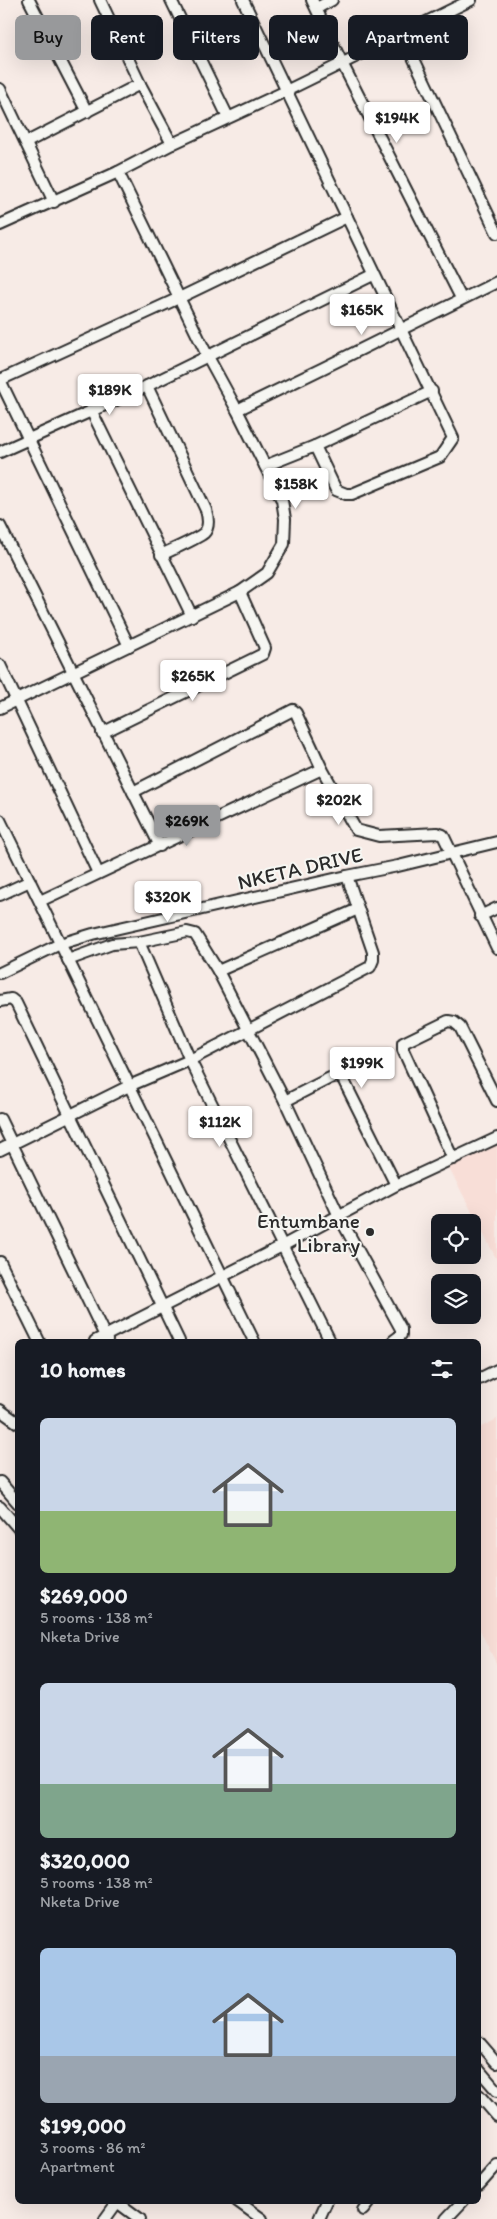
<!DOCTYPE html>
<meta charset="utf-8">
<style>
body{margin:0;font-family:Itim,sans-serif;background:#20242c;color:#f1f3f6;height:100vh;display:flex;flex-direction:column;font-size:19px;white-space:nowrap}
*{box-sizing:border-box;margin:0}
p{font-size:16px;color:#9ea1a6}
.icon{flex:none;width:28px;height:28px;fill:none;stroke:currentColor;stroke-width:2;stroke-linecap:round;stroke-linejoin:round}
.map{position:relative;flex:1;overflow:hidden}
.side{position:absolute;left:15px;top:1339px;width:466px;height:865px;display:flex;flex-direction:column;background:#171b24;border-radius:8px;box-shadow:0 5px 20px #0002}
.side>*{flex:none}
.top-card{position:absolute;left:15px;top:15px;width:468px;height:45px;display:flex;gap:10px}
.fabs{position:absolute;left:431px;top:1214px;display:grid;gap:10px}
.fabs a{display:grid;place-items:center;width:50px;height:50px;border-radius:8px;background:#171b24;box-shadow:0 5px 20px #0002;font-size:25px}
.price{position:absolute;translate:-50% -42px;padding:0 11px;border-radius:5px;background:#fff;color:#222;font-size:16px;line-height:32px;filter:drop-shadow(0 1px 2px #0008)}
.price::after{content:'';position:absolute;left:50%;top:30px;width:15px;height:11px;margin-left:-8px;background:inherit;clip-path:polygon(0 0,100% 0,50% 100%)}
.price.active{background:#98999b;color:#111}
ul{padding:0;list-style:none}
li{display:grid;align-content:center;gap:10px;height:265px;padding:0 25px}
li span{display:grid;place-items:center;height:155px;border-radius:8px;color:#555}
li>.icon{margin-inline-start:auto}
span .icon{width:90px;height:90px;fill:#fffc;stroke-width:1}
li b{font-size:21px}
h2{display:flex;justify-content:space-between;align-items:center;height:60px;padding:0 25px;font-size:21px}
.tag{padding:0 18px;border-radius:8px;background:#171b24;box-shadow:0 5px 20px #0002;font-size:18px;line-height:45px}
.tag.active{background:#98999b;color:#111}
.map>svg:first-child{display:block}
.built{fill:#f8ded7}
.lines{fill:none;stroke-linecap:round;stroke-linejoin:round}
.minor-casing{stroke:#2b2b2b;stroke-width:14}
.minor{stroke:#f6f6f2;stroke-width:10}
.poi-dot{fill:#2b2b2b;stroke:#f6f6f2;stroke-width:2}
.labels{text-anchor:middle;dominant-baseline:central;stroke-width:4;stroke-linejoin:round;paint-order:stroke}
.street-label{font-size:21px;fill:#2b2b2b;stroke:#f6f6f2}
.poi-label{font-size:21px;fill:#2b2b2b;stroke:#f6f6f2;text-anchor:end}
</style>
<div class="map">
<svg width="497" height="2219" viewBox="0 0 497 2219">
<rect width="100%" height="100%" fill="#f7ebe6"/>
<filter id="ink" filterUnits="userSpaceOnUse"><feTurbulence type="fractalNoise" baseFrequency=".02" numOctaves="2"/><feDisplacementMap in="SourceGraphic" scale="10" xChannelSelector="R" yChannelSelector="G"/><feConvolveMatrix kernelMatrix="1 2 1 2 8 2 1 2 1" color-interpolation-filters="sRGB"/></filter>
<g filter="url(#ink)">
<!-- built -->
<g class="built">
<path d="M497 1142V1260L447 1164Z"/>
<path d="M497 1419V1665L479 1628V1428Z"/>
</g>
<g class="lines">
<defs>
<g id="minor">
<path d="M29 0 87 112"/>
<path d="M100 0 140 84 172 144"/>
<path d="M171 0 228 117"/>
<path d="M243 0 453 438 440 457 352 494H346L336 490 315 446"/>
<path d="M312 0 342 63 461 298"/>
<path d="M317 8 332 0"/>
<path d="M402 34 497 233"/>
<path d="M0 89 54 202"/>
<path d="M27 142 140 84"/>
<path d="M0 225 118 172 172 144 286 91 471 0"/>
<path d="M0 380 179 298 347 217"/>
<path d="M0 380 129 646"/>
<path d="M147 386 206 510C208 517 210 527 204 533 197 539 171 550 161 555"/>
<path d="M91 410 192 616"/>
<path d="M237 410C324 368 411 325 497 282"/>
<path d="M0 452 147 386 373 275"/>
<path d="M265 466 315 446 432 391"/>
<path d="M0 526 160 846"/>
<path d="M0 665 98 873"/>
<path d="M0 708 240 592 267 573 284 544 285 519 282 500 237 410 207 355 118 172"/>
<path d="M102 733 263 654 265 648 240 592"/>
<path d="M133 792 293 710 296 713 322 769 356 830 379 836 437 833 443 835 497 948"/>
<path d="M0 820 254 1341"/>
<path d="M0 895 30 881"/>
<path d="M40 901 322 769"/>
<path d="M480 916 497 908"/>
<path d="M139 942 190 1060 330 1341"/>
<path d="M68 960 112 944 139 942 187 932 195 934 218 971 285 1101 339 1216 401 1329V1335L393 1341"/>
<path d="M218 971 358 909"/>
<path d="M0 973 60 944 93 934 347 876 398 866 497 842"/>
<path d="M0 1001 11 999 16 1003 179 1341"/>
<path d="M285 1101 330 1078 337 1076 343 1079 396 1185"/>
<path d="M0 1119 107 1340"/>
<path d="M0 1150 129 1086 190 1060 370 967 373 960V952L347 876"/>
<path d="M453 1159 403 1050V1043L448 1021 454 1022 460 1027 497 1101"/>
<path d="M0 1262 39 1341"/>
<path d="M95 1341 282 1246 396 1185 497 1138"/>
<path d="M479 1379 497 1370"/>
<path d="M0 1410 18 1423"/>
<path d="M0 1482 18 1503"/>
<path d="M0 1507 18 1528"/>
<path d="M479 2042 497 2063"/>
<path d="M479 2070 497 2091"/>
<path d="M479 2095 497 2116"/>
<path d="M479 2185 497 2165"/>
<path d="M237 2201 262 2219"/>
<path d="M117 2202 140 2219"/>
<path d="M363 2210 370 2201"/>
<path d="M105 2219 118 2201"/>
<path d="M319 2219 327 2201"/>
<path d="M446 2219 463 2201"/>
</g>
</defs>
<!-- minor casing -->
<use href="#minor" class="minor-casing"/>
<!-- minor -->
<use href="#minor" class="minor"/>
</g>
</g>
<!-- markers -->
<circle class="poi-dot" cx="370" cy="1232" r="5"/>
<g class="labels">
<!-- street labels -->
<g class="street-label">
<text transform="translate(300 868) rotate(-13)">NKETA DRIVE</text>
</g>
<!-- poi labels -->
<g class="poi-label">
<text x="360" y="1220">Entumbane<tspan x="360" dy="24">Library</tspan></text>
</g>
</g>
</svg>
<div class="fabs">
<a><svg class="icon" aria-label="locate" viewBox="0 0 24 24"><circle cx="12" cy="12" r="6"/><path d="M12 2v4M12 18v4M2 12h4M18 12h4"/></svg></a>
<a><svg class="icon" aria-label="layers" viewBox="0 0 24 24"><path d="M12 4l9 5-9 5-9-5zM3 14l9 5 9-5"/></svg></a>
</div>
<b class="price" style="left:397px;top:144px">$194K</b>
<b class="price" style="left:362px;top:336px">$165K</b>
<b class="price" style="left:110px;top:416px">$189K</b>
<b class="price" style="left:296px;top:510px">$158K</b>
<b class="price" style="left:193px;top:702px">$265K</b>
<b class="price" style="left:339px;top:826px">$202K</b>
<b class="price active" style="left:187px;top:847px">$269K</b>
<b class="price" style="left:168px;top:923px">$320K</b>
<b class="price" style="left:362px;top:1089px">$199K</b>
<b class="price" style="left:220px;top:1148px">$112K</b>
<div class="top-card">
<a class="tag active">Buy</a>
<a class="tag">Rent</a>
<a class="tag">Filters</a>
<a class="tag">New</a>
<a class="tag">Apartment</a>
</div>
<section class="side">
<h2>10 homes<svg class="icon" aria-label="filters" viewBox="0 0 24 24"><path d="M4 7h16M4 17h16"/><circle cx="9" cy="7" r="2"/><circle cx="15" cy="17" r="2"/></svg></h2>
<ul>
<li><span style="background:linear-gradient(#c9d6e8 60%,#8fb573 0)"><svg class="icon" aria-label="home" viewBox="0 0 24 24"><path d="M3 11l9-7 9 7M6 9v11h12V9"/></svg></span><div><b>$269,000</b><p>5 rooms · 138 m²</p><p>Nketa Drive</p></div></li>
<li><span style="background:linear-gradient(#c9d6e8 65%,#7fa58c 0)"><svg class="icon" aria-label="home" viewBox="0 0 24 24"><path d="M3 11l9-7 9 7M6 9v11h12V9"/></svg></span><div><b>$320,000</b><p>5 rooms · 138 m²</p><p>Nketa Drive</p></div></li>
<li><span style="background:linear-gradient(#a9c7e8 70%,#9aa5b1 0)"><svg class="icon" aria-label="home" viewBox="0 0 24 24"><path d="M3 11l9-7 9 7M6 9v11h12V9"/></svg></span><div><b>$199,000</b><p>3 rooms · 86 m²</p><p>Apartment</p></div></li>
</ul>
</section>
</div>
